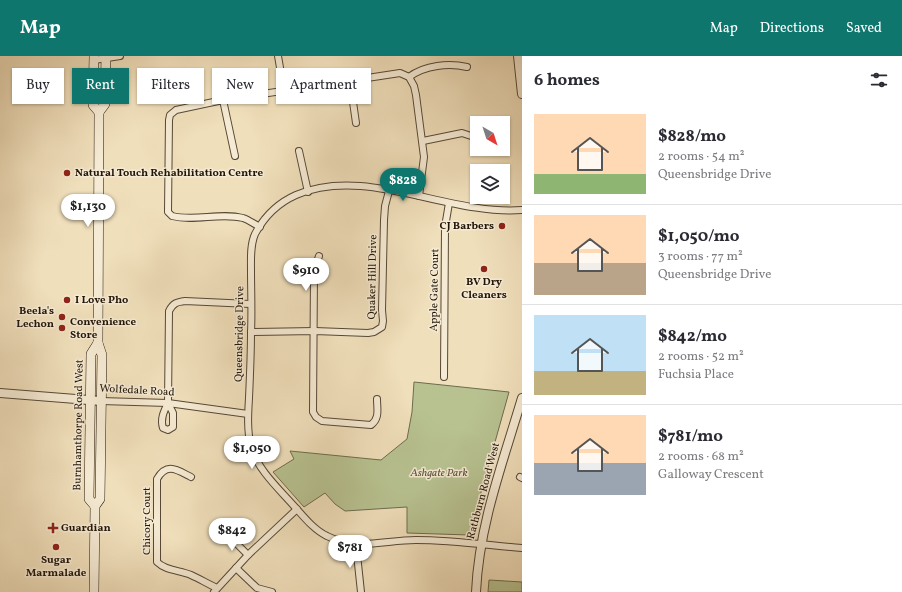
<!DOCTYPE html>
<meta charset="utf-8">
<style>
body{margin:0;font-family:Vollkorn,serif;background:#f7f7f7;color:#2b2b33;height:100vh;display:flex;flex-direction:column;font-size:15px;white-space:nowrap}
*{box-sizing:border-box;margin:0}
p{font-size:13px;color:#7c7c81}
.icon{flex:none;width:22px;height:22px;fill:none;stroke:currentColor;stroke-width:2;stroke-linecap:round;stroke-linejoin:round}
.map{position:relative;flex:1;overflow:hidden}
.details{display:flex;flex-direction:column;background:#fff;width:380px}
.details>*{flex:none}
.banner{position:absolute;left:12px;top:12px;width:380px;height:36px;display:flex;gap:8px}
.needle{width:26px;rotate:141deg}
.controls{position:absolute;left:470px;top:60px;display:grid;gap:8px}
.controls a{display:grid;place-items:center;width:40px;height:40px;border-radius:0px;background:#fff;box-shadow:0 1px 3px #0004;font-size:20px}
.price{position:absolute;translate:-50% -34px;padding:0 9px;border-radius:14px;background:#fff;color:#222;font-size:13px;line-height:26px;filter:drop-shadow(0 1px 2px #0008)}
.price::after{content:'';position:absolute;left:50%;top:24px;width:12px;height:9px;margin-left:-6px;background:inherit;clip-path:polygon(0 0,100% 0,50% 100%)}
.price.selected{background:#0f766e;color:#fff}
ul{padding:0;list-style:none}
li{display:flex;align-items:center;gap:12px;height:100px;padding:0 12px}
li+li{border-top:1px solid #e1e1e2}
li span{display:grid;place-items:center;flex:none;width:112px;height:80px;border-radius:0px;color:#555}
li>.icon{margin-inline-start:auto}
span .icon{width:48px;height:48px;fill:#fffc;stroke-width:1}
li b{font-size:17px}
h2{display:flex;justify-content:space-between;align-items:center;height:48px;padding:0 12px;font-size:17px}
.tag{padding:0 14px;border-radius:0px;background:#fff;box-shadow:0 1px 3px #0004;font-size:14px;line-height:36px}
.tag.selected{background:#0f766e;color:#fff}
header{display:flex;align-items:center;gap:24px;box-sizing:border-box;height:56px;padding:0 20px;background:#0f766e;color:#fff}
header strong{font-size:19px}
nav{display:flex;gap:22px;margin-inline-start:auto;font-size:14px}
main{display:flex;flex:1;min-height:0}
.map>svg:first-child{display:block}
.green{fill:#b8c291;stroke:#6d6c4d}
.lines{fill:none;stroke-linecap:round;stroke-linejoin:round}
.minor-casing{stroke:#564836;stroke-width:8}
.tertiary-casing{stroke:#564836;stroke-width:10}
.secondary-casing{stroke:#221609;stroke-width:10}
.minor{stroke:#f5ead3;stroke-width:6}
.tertiary{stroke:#f5ead3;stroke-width:8}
.secondary{stroke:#f5ead3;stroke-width:9}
.poi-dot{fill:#8f2418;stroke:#f5ead3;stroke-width:1.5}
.labels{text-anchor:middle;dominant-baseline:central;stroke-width:3;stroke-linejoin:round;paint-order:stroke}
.poi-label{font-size:11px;font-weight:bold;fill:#221609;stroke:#f5ead3;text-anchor:start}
.street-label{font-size:11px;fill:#221609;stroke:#f5ead3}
.park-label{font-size:11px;font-style:italic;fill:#565239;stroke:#f5ead3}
</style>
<header>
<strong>Map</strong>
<nav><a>Map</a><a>Directions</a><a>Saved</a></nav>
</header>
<main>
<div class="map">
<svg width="522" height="536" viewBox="0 0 522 536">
<rect width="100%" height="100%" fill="#f0dfbb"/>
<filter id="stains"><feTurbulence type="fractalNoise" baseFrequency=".005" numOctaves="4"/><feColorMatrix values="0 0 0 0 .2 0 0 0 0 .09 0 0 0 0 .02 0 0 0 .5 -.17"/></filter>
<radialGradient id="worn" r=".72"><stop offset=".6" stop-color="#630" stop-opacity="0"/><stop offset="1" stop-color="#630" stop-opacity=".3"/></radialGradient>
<!-- green -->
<g class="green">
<path d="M414 326 509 336 469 479 407 477V451L345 455 335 448 325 437 304 451 273 416 294 403 290 395 381 404 407 383 412 356Z"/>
<path d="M489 524 522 526V536H488Z"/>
</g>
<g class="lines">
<defs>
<g id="minor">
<path d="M278 0 284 35"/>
<path d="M94 4 120 0"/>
<path d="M409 21C425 9 449 7 467 11"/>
<path d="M350 25 356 67"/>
<path d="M223 44 235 100"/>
<path d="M423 85 462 77 474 81"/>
<path d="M299 95 308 136"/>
<path d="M522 154C449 160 366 109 296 139 278 147 264 161 255 178 250 189 251 203 251 215 251 235 252 256 251 276 251 298 250 320 249 342 248 358 247 375 251 391 258 414 278 432 294 450 304 461 314 474 327 480 356 495 385 484 416 484 451 484 487 489 522 492"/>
<path d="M260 171C254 168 249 164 243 162 220 156 195 166 172 160L168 156 169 64 170 59 176 54 223 44 400 17 409 21 414 30 416 39 424 101 419 140"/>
<path d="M319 200 314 216 313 356 316 361 322 365 371 369C380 362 377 353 377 343"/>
<path d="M251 276 315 275 368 277 374 276 382 271 383 265 382 254 384 164 385 150 389 135"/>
<path d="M444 321 445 171 449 147"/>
<path d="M101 345 168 347 248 358"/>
<path d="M168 347 173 357V371L168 374 163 372C160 363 164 355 168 347L169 255C173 247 177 246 185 245L250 248"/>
<path d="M191 421C177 414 167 406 157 423V506C166 515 180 514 191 519 200 523 208 528 217 532"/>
<path d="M520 421 522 422"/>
<path d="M229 480 248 499"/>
<path d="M356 489 361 536"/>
<path d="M236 512 257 532 272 536"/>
<path d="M214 536 248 499 297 453"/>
</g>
<g id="tertiary">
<path d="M518 0 522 38"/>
<path d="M0 337 101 345"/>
<path d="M476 536C479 469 503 406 522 342"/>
</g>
<g id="secondary">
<path d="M94 0 93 49 99 56 98 287 102 299 100 443 95 450 94 536"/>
<path d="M99 56 105 48 106 0"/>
<path d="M95 450 89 443 91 298 98 287"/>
</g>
</defs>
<!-- minor casing -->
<use href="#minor" class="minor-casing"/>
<!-- tertiary casing -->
<use href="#tertiary" class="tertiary-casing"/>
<!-- secondary casing -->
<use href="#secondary" class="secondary-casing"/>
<!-- minor -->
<use href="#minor" class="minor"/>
<!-- tertiary -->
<use href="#tertiary" class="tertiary"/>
<!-- secondary -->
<use href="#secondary" class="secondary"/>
</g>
<!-- markers -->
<g class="poi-dot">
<circle cx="67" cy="117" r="4"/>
<circle cx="502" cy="170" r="4"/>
<circle cx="484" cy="213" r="4"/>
<circle cx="67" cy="244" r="4"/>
<circle cx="62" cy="261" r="4"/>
<circle cx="62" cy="272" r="4"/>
<path d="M51 466h4v4h4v4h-4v4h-4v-4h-4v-4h4z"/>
<circle cx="56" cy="491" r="4"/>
</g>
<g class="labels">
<!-- poi labels -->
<g class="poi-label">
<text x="75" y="117">Natural Touch Rehabilitation Centre</text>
<text x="494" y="170" text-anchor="end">CJ Barbers</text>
<text x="484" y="226" text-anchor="middle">BV Dry<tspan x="484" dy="13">Cleaners</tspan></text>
<text x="75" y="244">I Love Pho</text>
<text x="54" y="255" text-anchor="end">Beela's<tspan x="54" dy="13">Lechon</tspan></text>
<text x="70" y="266">Convenience<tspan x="70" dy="13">Store</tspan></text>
<text x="61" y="472">Guardian</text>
<text x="56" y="504" text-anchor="middle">Sugar<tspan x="56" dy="13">Marmalade</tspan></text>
</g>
<!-- street labels -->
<g class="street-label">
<text transform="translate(373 221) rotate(-89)">Quaker Hill Drive</text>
<text transform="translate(435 234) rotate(-89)">Apple Gate Court</text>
<text transform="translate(240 278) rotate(-89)">Queensbridge Drive</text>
<text transform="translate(137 335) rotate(3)">Wolfedale Road</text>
<text transform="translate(79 369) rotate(-89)">Burnhamthorpe Road West</text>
<text transform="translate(484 435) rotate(-75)">Rathburn Road West</text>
<text transform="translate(147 465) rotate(-90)">Chicory Court</text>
</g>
<!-- park labels -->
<g class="park-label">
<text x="439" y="417">Ashgate Park</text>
</g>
</g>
<rect width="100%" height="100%" filter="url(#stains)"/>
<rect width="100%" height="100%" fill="url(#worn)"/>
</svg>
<div class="controls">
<a><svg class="needle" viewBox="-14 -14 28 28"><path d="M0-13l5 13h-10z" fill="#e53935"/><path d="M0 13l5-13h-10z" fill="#7c7c81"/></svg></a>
<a><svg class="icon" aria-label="layers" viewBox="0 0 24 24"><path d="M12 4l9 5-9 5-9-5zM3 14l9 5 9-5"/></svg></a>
</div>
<b class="price selected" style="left:403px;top:146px">$828</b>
<b class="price" style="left:88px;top:172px">$1,130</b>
<b class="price" style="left:306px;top:236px">$910</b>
<b class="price" style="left:252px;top:414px">$1,050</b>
<b class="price" style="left:232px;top:496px">$842</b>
<b class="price" style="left:350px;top:513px">$781</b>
<div class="banner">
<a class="tag">Buy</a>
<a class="tag selected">Rent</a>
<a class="tag">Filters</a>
<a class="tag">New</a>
<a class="tag">Apartment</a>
</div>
</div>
<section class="details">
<h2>6 homes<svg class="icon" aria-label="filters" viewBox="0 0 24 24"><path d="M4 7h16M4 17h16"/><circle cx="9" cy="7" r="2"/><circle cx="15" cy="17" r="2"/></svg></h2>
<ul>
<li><span style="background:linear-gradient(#ffd9b3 75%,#8fb573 0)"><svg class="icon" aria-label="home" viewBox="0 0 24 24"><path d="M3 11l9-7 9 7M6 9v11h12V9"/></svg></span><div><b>$828/mo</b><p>2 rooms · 54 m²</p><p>Queensbridge Drive</p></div></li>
<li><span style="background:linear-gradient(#ffd9b3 60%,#b9a48a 0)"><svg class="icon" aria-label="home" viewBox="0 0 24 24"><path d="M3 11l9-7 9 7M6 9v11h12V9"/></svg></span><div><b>$1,050/mo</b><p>3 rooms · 77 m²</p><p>Queensbridge Drive</p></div></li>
<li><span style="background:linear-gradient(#bfe0f5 70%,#c2b280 0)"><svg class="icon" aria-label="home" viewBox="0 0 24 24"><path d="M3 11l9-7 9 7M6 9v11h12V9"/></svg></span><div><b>$842/mo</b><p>2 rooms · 52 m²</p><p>Fuchsia Place</p></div></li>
<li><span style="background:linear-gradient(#ffd9b3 60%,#9aa5b1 0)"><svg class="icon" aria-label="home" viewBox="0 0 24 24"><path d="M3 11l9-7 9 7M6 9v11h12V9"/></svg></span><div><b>$781/mo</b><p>2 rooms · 68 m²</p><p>Galloway Crescent</p></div></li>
</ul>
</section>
</main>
